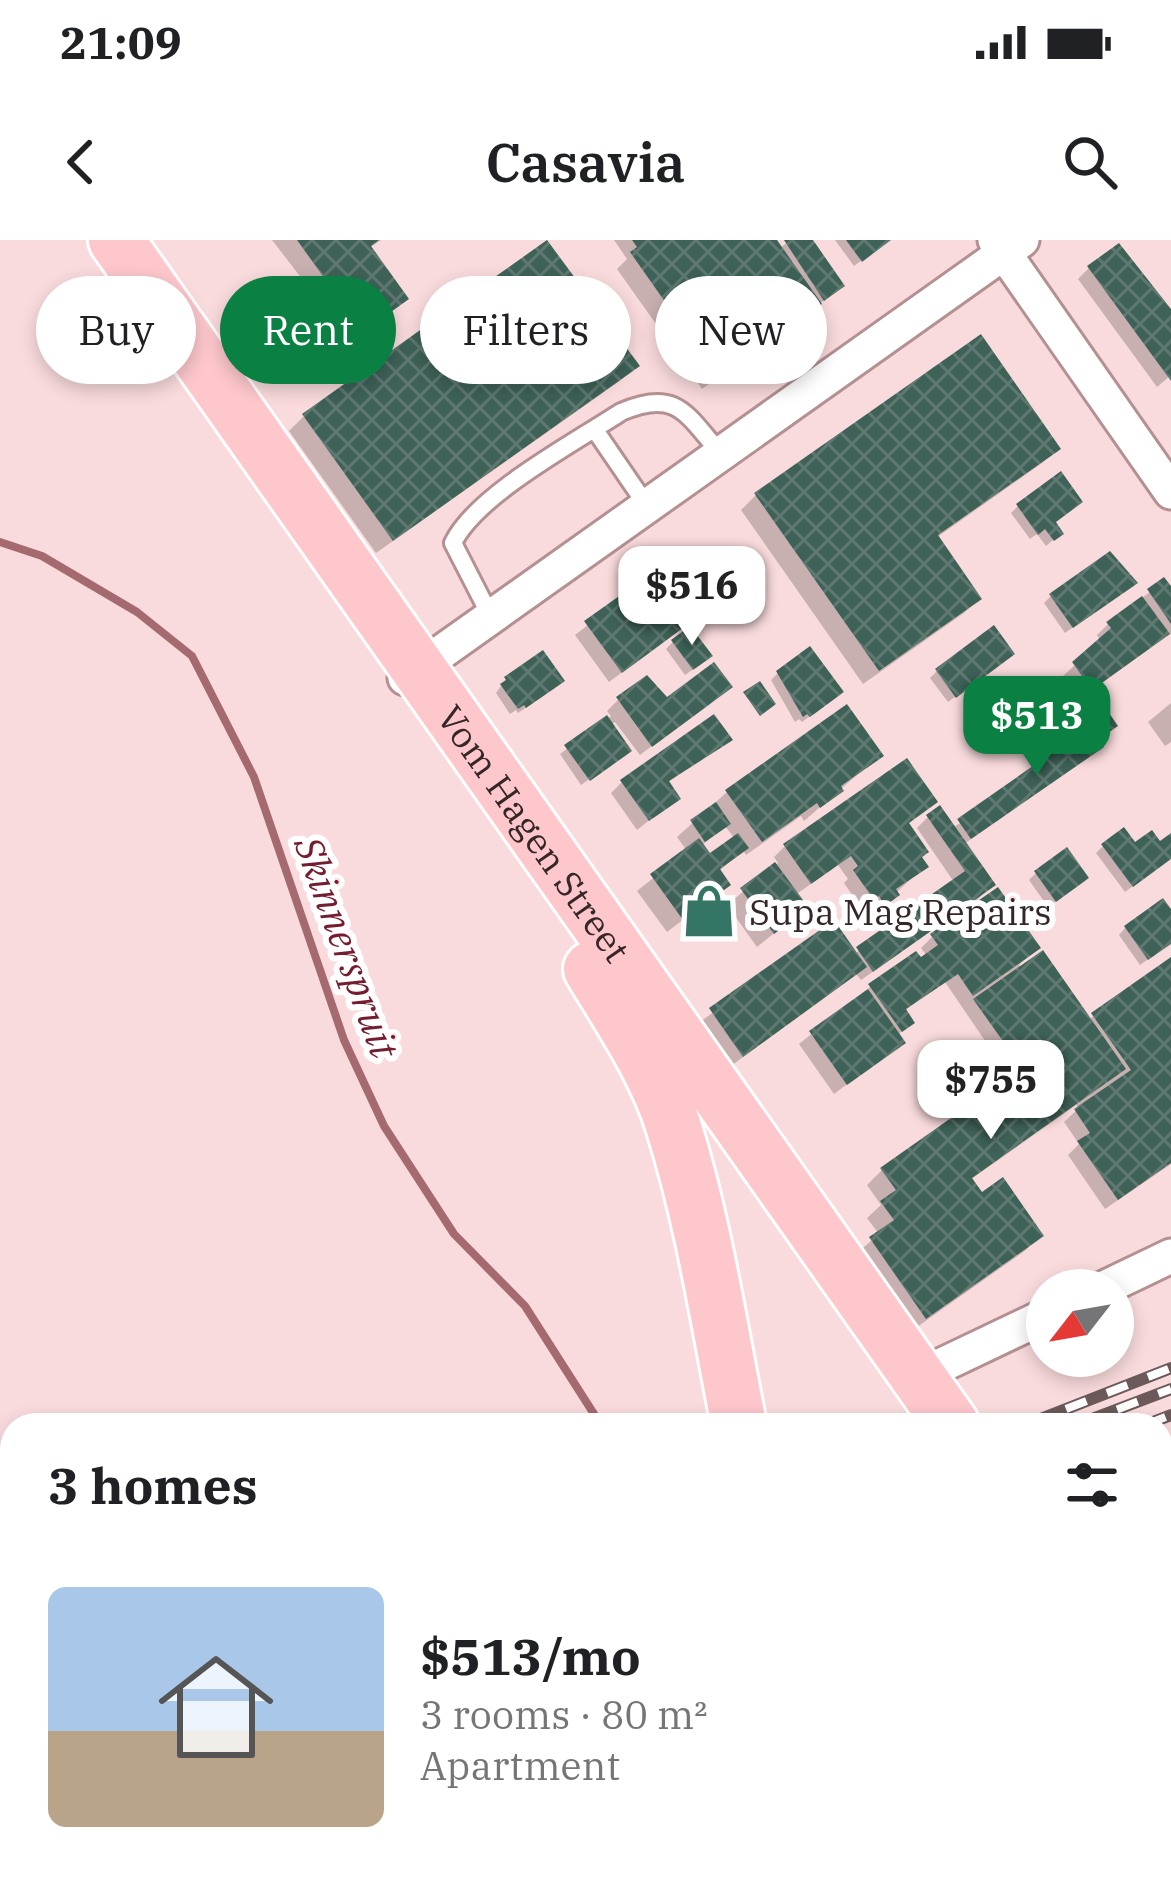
<!DOCTYPE html>
<meta charset="utf-8">
<style>
body{margin:0;font-family:"IBM Plex Serif",serif;background:#f2f2f2;color:#202124;height:100vh;display:flex;flex-direction:column;font-size:45px;white-space:nowrap}
*{box-sizing:border-box;margin:0}
p{font-size:39px;color:#757577}
.icon{flex:none;width:66px;height:66px;fill:none;stroke:currentColor;stroke-width:2;stroke-linecap:round;stroke-linejoin:round}
.map{position:relative;flex:1;overflow:hidden}
.drawer{position:absolute;left:0px;top:1173px;width:1173px;height:471px;display:flex;flex-direction:column;background:#fff;border-radius:36px 36px 0 0;box-shadow:0 6px 18px #0003}
.drawer>*{flex:none}
.banner{position:absolute;left:36px;top:36px;width:1101px;height:108px;display:flex;gap:24px}
.needle{width:78px;rotate:239deg}
.tools{position:absolute;left:1026px;top:1029px;display:grid;gap:24px}
.tools a{display:grid;place-items:center;width:108px;height:108px;border-radius:50%;background:#fff;box-shadow:0 6px 18px #0003;font-size:60px}
.price{position:absolute;translate:-50% -102px;padding:0 27px;border-radius:24px;background:#fff;color:#222;font-size:39px;line-height:78px;filter:drop-shadow(0 3px 6px #0008)}
.price::after{content:'';position:absolute;left:50%;top:72px;width:36px;height:27px;margin-left:-18px;background:inherit;clip-path:polygon(0 0,100% 0,50% 100%)}
.price.active{background:#0b8043;color:#fff}
ul{padding:0;list-style:none}
li{display:flex;align-items:center;gap:36px;height:300px;padding:0 48px}
li+li{border-top:3px solid #e0e0e0}
li span{display:grid;place-items:center;flex:none;width:336px;height:240px;border-radius:18px;color:#555}
li>.icon{margin-inline-start:auto}
span .icon{width:144px;height:144px;fill:#fffc;stroke-width:1}
li b{font-size:51px}
h2{display:flex;justify-content:space-between;align-items:center;height:144px;padding:0 48px;font-size:51px}
.tag{padding:0 42px;border-radius:54px;background:#fff;box-shadow:0 6px 18px #0003;font-size:42px;line-height:108px}
.tag.active{background:#0b8043;color:#fff}
.status{display:flex;justify-content:space-between;align-items:center;height:84px;padding:0 60px;background:#fff;direction:ltr}
.status svg{height:33px;fill:currentColor}
header{display:flex;justify-content:space-between;align-items:center;height:156px;padding:0 48px;background:#fff;font-size:54px;font-weight:600}
.map>svg:first-child{display:block}
.shadow{fill:#0003;fill-rule:evenodd}
.lines{fill:none;stroke-linecap:round;stroke-linejoin:round}
.stream{stroke:#a46a6f;stroke-width:8}
.building{fill:url(#building-cross-hatch)}
.service-casing{stroke:#b49092;stroke-width:22}
.minor-casing{stroke:#b49092;stroke-width:39}
.primary-casing{stroke:#fff;stroke-width:60}
.service{stroke:#fff;stroke-width:16}
.minor{stroke:#fff;stroke-width:33}
.primary{stroke:#fdc7cc;stroke-width:54}
.rail-casing{stroke:#6c595a;stroke-width:12}
.rail{stroke:#fff;stroke-width:8;stroke-dasharray:22;stroke-linecap:butt}
.labels{text-anchor:middle;dominant-baseline:central;stroke-width:12;stroke-linejoin:round;paint-order:stroke}
.street-label{font-size:36px;fill:#352627;stroke:#fff}
.poi-label{font-size:36px;fill:#352627;stroke:#fff;text-anchor:start}
.water-label{font-size:39px;font-style:italic;fill:#751c2e;stroke:#fff}
</style>
<div class="status"><b>21:09</b><svg viewBox="0 0 49 12"><path d="M0 12V9h3v3zM5 12V6h3v6zM10 12V3h3v9zM15 12V0h3v12zM26 1h20v11H26zM47 4h2v5h-2z"/></svg></div>
<header><svg class="icon" aria-label="back" viewBox="0 0 24 24"><path d="M15 5l-7 7 7 7"/></svg>Casavia<svg class="icon" aria-label="search" viewBox="0 0 24 24"><circle cx="10" cy="10" r="6"/><path d="M15 15l6 6"/></svg></header>
<div class="map">
<svg width="1171" height="1643" viewBox="0 0 1171 1643">
<defs>
<pattern id="building-cross-hatch" width="8" height="8" patternUnits="userSpaceOnUse" patternTransform="scale(3)"><rect width="8" height="8" fill="#3e6258"/><path d="M0 0l8 8M0 8l8-8" fill="none" stroke="#5f7972"/></pattern>
</defs>
<rect width="100%" height="100%" fill="#fadbdd"/>
<!-- shadow -->
<g class="shadow">
<path d="M272 0H381L369 8 405 59 350 101Z"/>
<path d="M614 0H776L779 9 790 0H809L834 53 702 149 617 29 627 19Z"/>
<path d="M835 0H889L854 26Z"/>
<path d="M1089 28 1171 73V135L1157 147 1078 39Z"/>
<path d="M636 125 621 140 376 313 289 191 304 176Z"/>
<path d="M1057 208 1042 223 936 298 979 358 964 373 863 444 741 270 756 255Z"/>
<path d="M1018 266 1053 283V300L1046 306 1037 294 1030 299 1011 273Z"/>
<path d="M645 341 668 398 609 442 575 395Z"/>
<path d="M1164 341 1171 351V394L1166 393 1080 459 1063 436 1101 401 1097 395 1108 384Z"/>
<path d="M1127 349 1065 393 1044 363 1051 356Z"/>
<path d="M673 402 702 423 685 435 666 409Z"/>
<path d="M1005 420 948 462 930 438 937 431Z"/>
<path d="M778 433 833 459 802 482 799 479 795 482 771 440Z"/>
<path d="M506 439 555 448 518 473 516 470 510 474 496 453Z"/>
<path d="M729 447 640 515 615 482 611 485 621 517 581 545 560 514 611 476 607 471 618 460 667 461Z"/>
<path d="M1171 463V502L1165 506 1148 482Z"/>
<path d="M1103 496 1089 517 964 604 992 645 974 663 1037 708 1019 725 1088 780 1171 721V924L1105 969 1068 915 1079 904 1064 882 1079 868 1076 865 970 940 982 956 1040 995 1026 1010 910 1092 856 1014 879 994 867 978 881 965 867 945 882 930 1011 839 945 742 904 771 911 782 897 796 902 803 834 854 799 804 870 747 927 716 921 708 940 689 938 686 861 740 856 734 731 826 700 782 833 684 854 714 954 642 917 588 928 577 952 588Z"/>
<path d="M729 499 667 543 677 558 637 590 611 553 622 542Z"/>
<path d="M880 515 804 581 801 576 746 615 743 610 718 632 728 645 667 692 637 651 687 611 677 597 727 552ZM725 586 735 599 709 617 701 606Z"/>
<path d="M934 562 906 585 925 626 873 674 867 665 862 669 844 643 848 639 838 625 795 655 805 668 757 707 727 665 778 623 774 617 785 606Z"/>
<path d="M1171 597V617L1125 652 1096 613 1103 606H1160Z"/>
<path d="M1036 633 1078 645 1048 667 1029 640Z"/>
<path d="M1171 675V703L1140 725 1119 695 1125 688Z"/>
<path d="M1171 1412V1446L1161 1432V1421Z"/>
</g>
<g class="lines">
<!-- stream -->
<g class="stream">
<path d="M0 302 42 316 137 372 192 416 254 537 344 800 384 886 454 994 525 1066 601 1185"/>
<path d="M865 1632 872 1643"/>
</g>
</g>
<!-- building -->
<g class="building">
<path d="M297 0H379L371 6 409 59 363 92Z"/>
<path d="M547 0 640 126 393 301 302 174Z"/>
<path d="M632 0H777L822 64 718 137 630 12 637 7Z"/>
<path d="M784 0H813L845 46 824 61Z"/>
<path d="M846 0H891L862 22Z"/>
<path d="M1119 3 1171 69V141L1087 26Z"/>
<path d="M981 94 1061 209 938 295 982 359 879 431 754 253Z"/>
<path d="M1061 231 1083 262 1056 282 1064 294 1054 301 1045 289 1038 295 1016 264Z"/>
<path d="M1110 311 1138 343 1073 388 1049 354Z"/>
<path d="M646 337 683 388 622 433 584 381Z"/>
<path d="M1164 337 1171 346V384L1147 349Z"/>
<path d="M1142 356 1170 394 1092 450 1072 422 1111 388 1106 382Z"/>
<path d="M994 385 1015 414 956 458 935 429Z"/>
<path d="M690 386 713 416 693 430 671 400Z"/>
<path d="M810 406 844 452 810 477 807 474 803 477 776 431Z"/>
<path d="M543 410 565 441 526 468 524 465 518 469 500 444 506 440 504 437Z"/>
<path d="M714 422 733 447 652 507 616 457 647 435 667 457Z"/>
<path d="M760 441 776 464 760 476 743 452Z"/>
<path d="M847 464 884 516 841 546 844 551 820 568 817 563 762 602 725 550Z"/>
<path d="M1109 473 1118 486 1099 499 1104 507 971 599 957 579Z"/>
<path d="M714 474 733 500 669 541 681 559 649 581 620 540Z"/>
<path d="M607 475 632 511 590 541 564 505Z"/>
<path d="M907 518 938 562 909 583 929 612 922 617 929 627 896 649 900 655 885 666 879 656 874 660 853 630 858 626 851 616 811 644 783 604Z"/>
<path d="M716 562 731 584 705 602 690 580Z"/>
<path d="M940 565 996 645 873 732 856 707 965 631 926 575Z"/>
<path d="M1124 587 1135 602 1152 590 1160 601 1171 593V619L1133 647 1101 604Z"/>
<path d="M738 593 749 608 720 629 731 645 683 680 650 634 699 598 710 613Z"/>
<path d="M1067 607 1089 638 1056 662 1034 631Z"/>
<path d="M775 622 809 668 774 694 740 648Z"/>
<path d="M998 647 1041 708 973 756 958 734 906 769 915 783 902 792 868 744 916 711 921 717 938 705 930 694Z"/>
<path d="M1163 658 1171 669V704L1148 720 1124 686Z"/>
<path d="M834 680 867 727 743 817 709 768Z"/>
<path d="M1043 710 1126 829 972 938 982 952 1003 937 1044 996 926 1079 869 997 894 980 880 961 896 950 880 928 1022 828 973 759Z"/>
<path d="M1171 717V923L1118 960 1077 901 1090 893 1074 869 1131 830 1091 773Z"/>
<path d="M868 749 906 803 847 845 809 791Z"/>
</g>
<g class="lines">
<defs>
<g id="service">
<path d="M595 190 647 266"/>
<path d="M491 377 453 303C476 255 574 203 621 172 677 148 686 174 721 214"/>
</g>
<g id="minor">
<path d="M995 0 1171 252"/>
<path d="M405 438 1022 0"/>
<path d="M1100 1050 1171 1016"/>
<path d="M917 1137 1047 1075"/>
</g>
<g id="primary">
<path id="s1" d="M116 0 952 1185"/>
<path d="M591 729C621 779 656 830 673 885 704 983 719 1085 739 1185"/>
<path d="M1161 1476 1171 1490"/>
<path d="M993 1632 1008 1643"/>
</g>
</defs>
<!-- service casing -->
<use href="#service" class="service-casing"/>
<!-- minor casing -->
<use href="#minor" class="minor-casing"/>
<!-- primary casing -->
<use href="#primary" class="primary-casing"/>
<!-- service -->
<use href="#service" class="service"/>
<!-- minor -->
<use href="#minor" class="minor"/>
<!-- primary -->
<use href="#primary" class="primary"/>
<defs>
<g id="rail">
<path d="M1025 1185 1171 1128"/>
<path d="M1076 1185 1171 1149"/>
<path d="M1145 1185 1171 1175"/>
<path d="M0 1482 12 1481"/>
<path d="M0 1509 12 1507"/>
<path d="M0 1551 12 1549"/>
</g>
</defs>
<!-- rail casing -->
<use href="#rail" class="rail-casing"/>
<!-- rail -->
<use href="#rail" class="rail"/>
</g>
<!-- icons -->
<defs>
<symbol id="shop-bare" viewBox="-9 -9 18 18"><path d="M-5-2.5h2.3a2.7 3.5 0 0 1 5.4 0H5L5.5 6h-11ZM-1.5-2.5h3a1.5 2.3 0 0 0-3 0Z" fill="#347565" stroke="#fff" stroke-width="2.5" paint-order="stroke"/></symbol>
</defs>
<g fill-rule="evenodd">
<use href="#shop-bare" x="671" y="633" width="76" height="76"/>
</g>
<g class="labels">
<!-- street labels -->
<g class="street-label">
<text stroke="none"><textPath href="#s1" startOffset="726">Vom Hagen Street</textPath></text>
</g>
<!-- poi labels -->
<g class="poi-label">
<text x="749" y="671">Supa Mag Repairs</text>
</g>
<!-- water labels -->
<g class="water-label">
<text transform="translate(347 707) rotate(70)">Skinnerspruit</text>
</g>
</g>
</svg>
<div class="tools">
<a><svg class="needle" viewBox="-14 -14 28 28"><path d="M0-13l5 13h-10z" fill="#e53935"/><path d="M0 13l5-13h-10z" fill="#757577"/></svg></a>
</div>
<b class="price" style="left:692px;top:408px">$516</b>
<b class="price active" style="left:1037px;top:538px">$513</b>
<b class="price" style="left:991px;top:902px">$755</b>
<div class="banner">
<a class="tag">Buy</a>
<a class="tag active">Rent</a>
<a class="tag">Filters</a>
<a class="tag">New</a>
</div>
<section class="drawer">
<h2>3 homes<svg class="icon" aria-label="filters" viewBox="0 0 24 24"><path d="M4 7h16M4 17h16"/><circle cx="9" cy="7" r="2"/><circle cx="15" cy="17" r="2"/></svg></h2>
<ul>
<li><span style="background:linear-gradient(#a9c7e8 60%,#b9a48a 0)"><svg class="icon" aria-label="home" viewBox="0 0 24 24"><path d="M3 11l9-7 9 7M6 9v11h12V9"/></svg></span><div><b>$513/mo</b><p>3 rooms · 80 m²</p><p>Apartment</p></div></li>
</ul>
</section>
</div>
